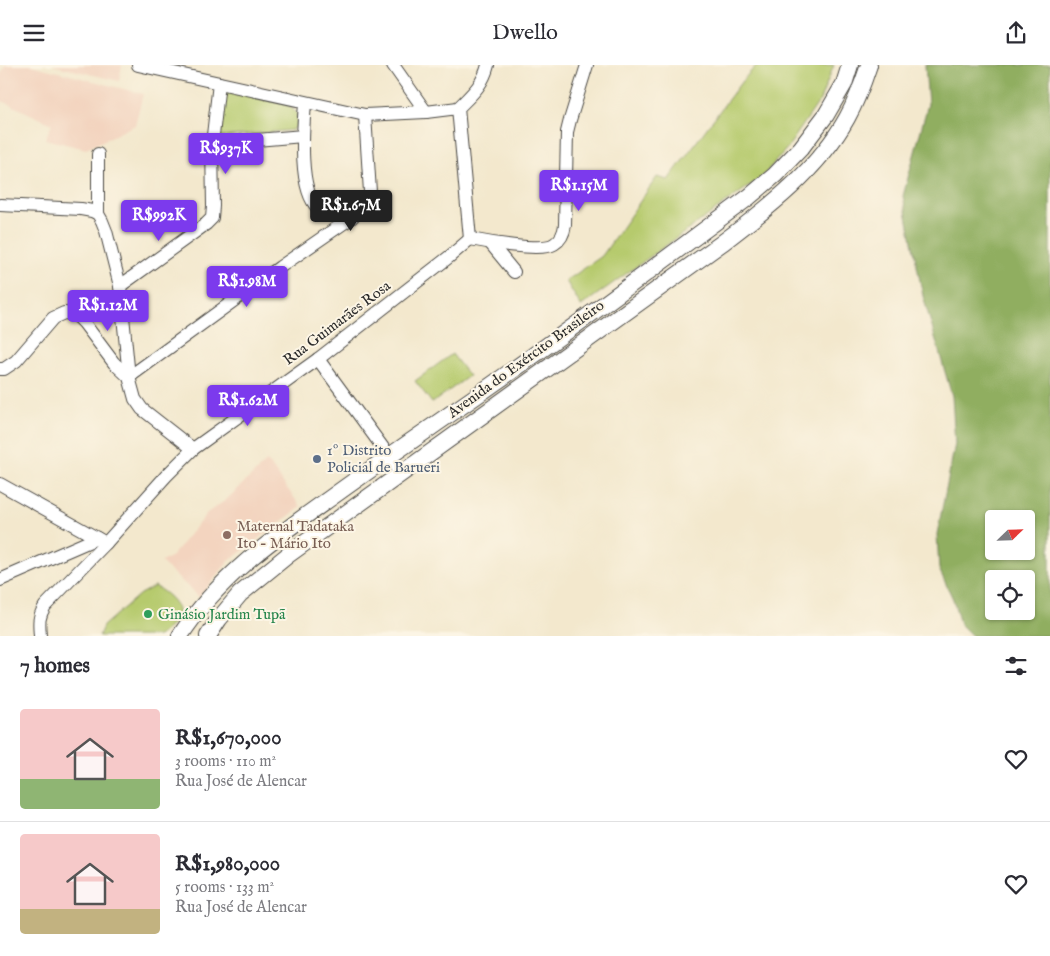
<!DOCTYPE html>
<meta charset="utf-8">
<style>
body{margin:0;font-family:"IM FELL English",serif;background:#f7f7f7;color:#2b2b33;height:100vh;display:flex;flex-direction:column;font-size:19px;white-space:nowrap}
*{box-sizing:border-box;margin:0}
p{font-size:16px;color:#7c7c81}
.icon{flex:none;width:28px;height:28px;fill:none;stroke:currentColor;stroke-width:2;stroke-linecap:round;stroke-linejoin:round}
.map{position:relative;height:571px;overflow:hidden}
.sheet{display:flex;flex-direction:column;background:#fff;flex:1}
.sheet>*{flex:none}
.needle{width:32px;rotate:67deg}
.buttons{position:absolute;left:985px;top:445px;display:grid;gap:10px}
.buttons a{display:grid;place-items:center;width:50px;height:50px;border-radius:5px;background:#fff;box-shadow:0 1px 4px #0004;font-size:25px}
.price{position:absolute;translate:-50% -42px;padding:0 11px;border-radius:5px;background:#7c3aed;color:#fff;font-size:16px;line-height:32px;filter:drop-shadow(0 1px 2px #0008)}
.price::after{content:'';position:absolute;left:50%;top:30px;width:15px;height:11px;margin-left:-8px;background:inherit;clip-path:polygon(0 0,100% 0,50% 100%)}
.price.active{background:#222;color:#fff}
ul{padding:0;list-style:none}
li{display:flex;align-items:center;gap:15px;height:125px;padding:0 20px}
li+li{border-top:1px solid #e1e1e2}
li span{display:grid;place-items:center;flex:none;width:140px;height:100px;border-radius:5px;color:#555}
li>.icon{margin-inline-start:auto}
span .icon{width:60px;height:60px;fill:#fffc;stroke-width:1}
li b{font-size:21px}
h2{display:flex;justify-content:space-between;align-items:center;height:60px;padding:0 20px;font-size:21px}
header{display:flex;justify-content:space-between;align-items:center;height:65px;padding:0 20px;background:#fff;font-size:22px;font-weight:600}
.map>svg:first-child{display:block}
.built{fill:#f3d4bf}
.green{fill:#b6ca6d;stroke:#707a4c}
.forest{fill:#90ae60;stroke:#5e6c46;fill-rule:evenodd}
.lines{fill:none;stroke-linecap:round;stroke-linejoin:round}
.minor-casing{stroke:#494743;stroke-width:14}
.major-casing{stroke:#494743;stroke-width:18}
.minor{stroke:#fff;stroke-width:12}
.major{stroke:#fff;stroke-width:16}
.service-dot{fill:#5c6f8a;stroke:#fcf5e5;stroke-width:2}
.education-dot{fill:#8d6e63;stroke:#fcf5e5;stroke-width:2}
.leisure-dot{fill:#2e9e5b;stroke:#fcf5e5;stroke-width:2}
.labels{text-anchor:middle;dominant-baseline:central;stroke-width:4;stroke-linejoin:round;paint-order:stroke}
.street-label{font-size:15px;fill:#2b2b2b;stroke:#fcf5e5}
.service-label{font-size:15px;fill:#4e5e75;stroke:#fcf5e5;text-anchor:start}
.education-label{font-size:15px;fill:#785e54;stroke:#fcf5e5;text-anchor:start}
.leisure-label{font-size:15px;fill:#27864d;stroke:#fcf5e5;text-anchor:start}
</style>
<header><svg class="icon" aria-label="menu" viewBox="0 0 24 24"><path d="M4 6h16M4 12h16M4 18h16"/></svg>Dwello<svg class="icon" aria-label="share" viewBox="0 0 24 24"><path d="M12 15V3M7 8l5-5 5 5M5 13v7h14v-7"/></svg></header>
<div class="map">
<svg width="1050" height="571" viewBox="0 0 1050 571">
<rect width="100%" height="100%" fill="#fcf5e5"/>
<filter id="ink" filterUnits="userSpaceOnUse"><feTurbulence type="fractalNoise" baseFrequency=".02" numOctaves="2"/><feDisplacementMap in="SourceGraphic" scale="10" xChannelSelector="R" yChannelSelector="G"/><feConvolveMatrix kernelMatrix="1 2 1 2 8 2 1 2 1" color-interpolation-filters="sRGB"/></filter>
<filter id="wash" filterUnits="userSpaceOnUse"><feTurbulence type="fractalNoise" baseFrequency=".0096" numOctaves="4" result="noise"/><feDisplacementMap in="SourceGraphic" scale="20" xChannelSelector="R" yChannelSelector="G"/><feGaussianBlur stdDeviation="1.12" result="paint"/><feColorMatrix in="noise" values="0 0 0 0 0 0 0 0 0 0 0 0 0 0 0 0 0 1.4 0 .05"/><feComposite in="paint" operator="in"/></filter>
<g filter="url(#wash)">
<rect width="100%" height="100%" fill="#f3e8cd"/>
<!-- built -->
<g class="built">
<path d="M6 0H31L143 29 135 60 86 84 45 74 52 59 0 35V11Z"/>
<path d="M52 0H122L119 16Z"/>
<path d="M267 396 301 442 229 496 199 532 161 497 172 491 207 448 226 435Z"/>
</g>
<!-- green -->
<g class="green">
<path d="M757 0H834L820 35 788 82 762 112 581 241 566 216 602 191 657 112 668 115 742 16Z"/>
<path d="M225 25 286 38 297 48V60L293 65 220 72 218 69 221 27Z"/>
<path d="M452 289 469 311 432 338 415 316Z"/>
<path d="M155 521C164 527 181 538 178 551 176 558 165 566 159 571H99L103 561 140 529Z"/>
</g>
<!-- forest -->
<path class="forest" d="M925 0H1050V571H972L960 559 953 534 939 504 937 469 955 379 952 331 923 231 903 131 928 39ZM994 454H1026V486H994ZM994 514H1026V546H994Z"/>
</g>
<g filter="url(#ink)">
<g class="lines">
<defs>
<g id="minor">
<path d="M138 0 365 50 426 47 458 43"/>
<path d="M393 0 426 47"/>
<path d="M305 38C303 64 298 125 318 143 327 152 339 152 351 153 361 144 366 140 370 127L365 50"/>
<path d="M458 43 470 174"/>
<path d="M458 43C472 29 483 20 488 0"/>
<path d="M212 79 303 71"/>
<path d="M98 89V149"/>
<path d="M0 140 81 144 92 146 98 149 102 156 106 166 120 221 129 312"/>
<path d="M470 174C485 177 542 187 554 179 561 175 564 168 565 160L567 67 570 55 587 0"/>
<path d="M491 179 514 207"/>
<path d="M120 221 206 159 212 153 213 141 212 79 219 18"/>
<path d="M318 294 389 391 400 409"/>
<path d="M0 304H4L16 296 53 253 64 248 75 249 84 258 114 298 129 312 135 334 142 344 193 384"/>
<path d="M129 312 280 202 351 153"/>
<path d="M0 419 106 478"/>
<path d="M0 515 97 473"/>
<path d="M40 571C39 558 38 552 45 541L106 478 166 411 193 384 318 294 449 192 470 174"/>
</g>
<g id="major">
<path d="M180 571C219 511 273 474 329 434 384 394 441 356 496 317 582 257 665 194 749 132L775 110 801 83 826 50 844 19 850 0"/>
<path d="M208 571 219 554 240 529 288 490 722 178C767 144 819 104 847 53 856 37 863 18 869 0"/>
</g>
</defs>
<!-- minor casing -->
<use href="#minor" class="minor-casing"/>
<!-- major casing -->
<use href="#major" class="major-casing"/>
<!-- minor -->
<use href="#minor" class="minor"/>
<!-- major -->
<use href="#major" class="major"/>
</g>
</g>
<!-- markers -->
<circle class="service-dot" cx="317" cy="394" r="5"/>
<circle class="education-dot" cx="227" cy="470" r="5"/>
<circle class="leisure-dot" cx="148" cy="549" r="5"/>
<g class="labels">
<!-- street labels -->
<g class="street-label">
<text transform="translate(337 258) rotate(-37)">Rua Guimarães Rosa</text>
<text transform="translate(526 294) rotate(-36)">Avenida do Exército Brasileiro</text>
</g>
<!-- service labels -->
<g class="service-label">
<text x="327" y="385">1º Distrito<tspan x="327" dy="17">Policial de Barueri</tspan></text>
</g>
<!-- education labels -->
<g class="education-label">
<text x="237" y="461">Maternal Tadataka<tspan x="237" dy="17">Ito - Mário Ito</tspan></text>
</g>
<!-- leisure labels -->
<g class="leisure-label">
<text x="158" y="549">Ginásio Jardim Tupã</text>
</g>
</g>
</svg>
<div class="buttons">
<a><svg class="needle" viewBox="-14 -14 28 28"><path d="M0-13l5 13h-10z" fill="#e53935"/><path d="M0 13l5-13h-10z" fill="#7c7c81"/></svg></a>
<a><svg class="icon" aria-label="locate" viewBox="0 0 24 24"><circle cx="12" cy="12" r="6"/><path d="M12 2v4M12 18v4M2 12h4M18 12h4"/></svg></a>
</div>
<b class="price" style="left:226px;top:110px">R$937K</b>
<b class="price" style="left:579px;top:147px">R$1.15M</b>
<b class="price active" style="left:351px;top:167px">R$1.67M</b>
<b class="price" style="left:159px;top:177px">R$992K</b>
<b class="price" style="left:247px;top:243px">R$1.98M</b>
<b class="price" style="left:108px;top:267px">R$1.12M</b>
<b class="price" style="left:248px;top:362px">R$1.62M</b>
</div>
<section class="sheet">
<h2>7 homes<svg class="icon" aria-label="filters" viewBox="0 0 24 24"><path d="M4 7h16M4 17h16"/><circle cx="9" cy="7" r="2"/><circle cx="15" cy="17" r="2"/></svg></h2>
<ul>
<li><span style="background:linear-gradient(#f6c9c9 70%,#8fb573 0)"><svg class="icon" aria-label="home" viewBox="0 0 24 24"><path d="M3 11l9-7 9 7M6 9v11h12V9"/></svg></span><div><b>R$1,670,000</b><p>3 rooms · 110 m²</p><p>Rua José de Alencar</p></div><svg class="icon" aria-label="heart" viewBox="0 0 24 24"><path d="M12 20l-8-8c-3-5 5-10 8-4 3-6 11-1 8 4z"/></svg></li>
<li><span style="background:linear-gradient(#f6c9c9 75%,#c2b280 0)"><svg class="icon" aria-label="home" viewBox="0 0 24 24"><path d="M3 11l9-7 9 7M6 9v11h12V9"/></svg></span><div><b>R$1,980,000</b><p>5 rooms · 133 m²</p><p>Rua José de Alencar</p></div><svg class="icon" aria-label="heart" viewBox="0 0 24 24"><path d="M12 20l-8-8c-3-5 5-10 8-4 3-6 11-1 8 4z"/></svg></li>
</ul>
</section>
